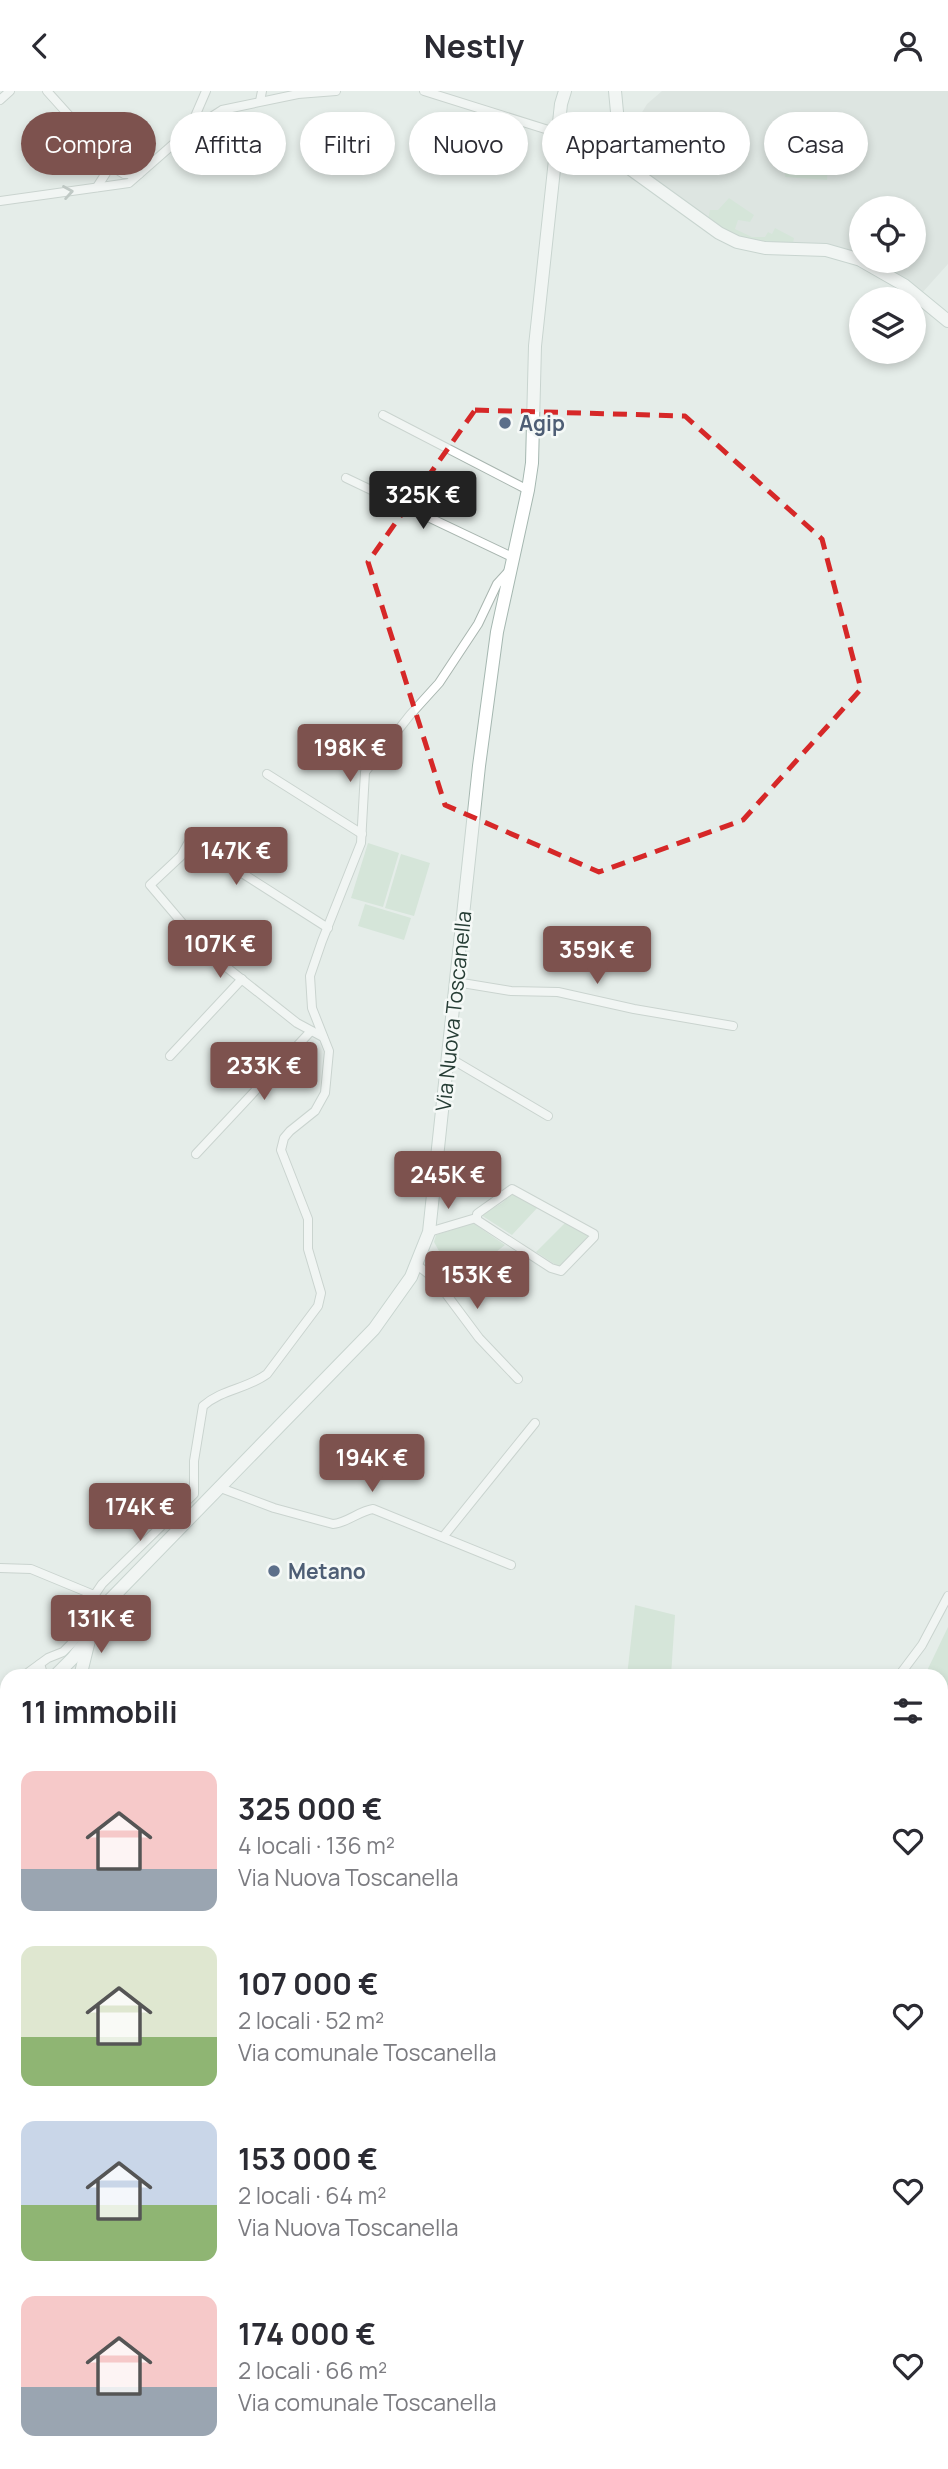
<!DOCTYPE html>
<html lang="it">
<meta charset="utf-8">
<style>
body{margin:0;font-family:Manrope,sans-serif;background:#f2f2f3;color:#2b2b33;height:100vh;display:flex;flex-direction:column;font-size:26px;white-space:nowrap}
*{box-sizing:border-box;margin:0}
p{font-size:23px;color:#7c7c81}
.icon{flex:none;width:38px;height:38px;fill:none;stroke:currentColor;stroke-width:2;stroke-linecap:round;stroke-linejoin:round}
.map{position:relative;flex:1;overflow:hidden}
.panel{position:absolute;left:0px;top:1578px;width:948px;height:800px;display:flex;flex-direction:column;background:#fff;border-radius:21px 21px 0 0;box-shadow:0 4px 10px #0003}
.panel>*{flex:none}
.hud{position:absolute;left:21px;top:21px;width:906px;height:63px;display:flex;gap:14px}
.buttons{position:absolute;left:849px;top:105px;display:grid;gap:14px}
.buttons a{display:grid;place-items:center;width:77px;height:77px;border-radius:50%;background:#fff;box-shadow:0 4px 10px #0003;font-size:35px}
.price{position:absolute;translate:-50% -60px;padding:0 16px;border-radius:7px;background:#7d524e;color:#fff;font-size:23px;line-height:46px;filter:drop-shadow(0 2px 4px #0008)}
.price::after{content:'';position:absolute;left:50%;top:42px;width:21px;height:16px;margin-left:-10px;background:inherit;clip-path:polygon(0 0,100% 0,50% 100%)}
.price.active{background:#222;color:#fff}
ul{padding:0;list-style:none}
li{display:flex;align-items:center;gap:21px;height:175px;padding:0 21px}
li span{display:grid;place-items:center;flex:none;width:196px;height:140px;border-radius:14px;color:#555}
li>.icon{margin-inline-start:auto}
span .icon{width:84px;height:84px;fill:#fffc;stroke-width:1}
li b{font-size:30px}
h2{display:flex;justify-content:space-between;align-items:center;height:84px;padding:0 21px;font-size:30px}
.tag{padding:0 24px;border-radius:32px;background:#fff;box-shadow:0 4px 10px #0003;font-size:24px;line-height:63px}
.tag.active{background:#7d524e;color:#fff}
header{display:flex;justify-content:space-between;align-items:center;height:91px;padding:0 21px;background:#fff;font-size:32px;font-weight:700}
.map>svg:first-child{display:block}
.built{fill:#d3dcd8}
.green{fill:#c1dbc6}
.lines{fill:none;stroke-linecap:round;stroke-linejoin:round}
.street-casing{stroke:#a8b5af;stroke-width:10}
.secondary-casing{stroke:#a5b7b0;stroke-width:14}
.street{stroke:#fff;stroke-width:8}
.secondary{stroke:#fff;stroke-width:12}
.oneway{stroke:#929e9a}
.marked{fill:none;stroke:#d62828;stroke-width:5;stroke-dasharray:14 9;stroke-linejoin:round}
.service-dot{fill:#5c6f8a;stroke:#f5f9f7;stroke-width:2.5}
.labels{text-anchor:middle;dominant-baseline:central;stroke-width:5;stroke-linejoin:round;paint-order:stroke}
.service-label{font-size:21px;font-weight:bold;fill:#4e5e75;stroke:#f5f9f7;text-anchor:start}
.street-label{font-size:21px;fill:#263d35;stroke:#f5f9f7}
</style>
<header><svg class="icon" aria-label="back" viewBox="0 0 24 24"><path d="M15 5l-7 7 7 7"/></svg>Nestly<svg class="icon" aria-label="person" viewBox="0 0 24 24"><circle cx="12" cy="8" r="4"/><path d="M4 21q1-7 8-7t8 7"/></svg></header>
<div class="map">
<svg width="948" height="2378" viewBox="0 0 948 2378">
<rect width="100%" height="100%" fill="#e5ede9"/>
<!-- built -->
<path class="built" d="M662 0H948V173L922 202 872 170H914V117H861V166L744 148 708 129 637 79 620 56 619 42 622 33 632 38 647 13Z"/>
<!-- green -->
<g class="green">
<path d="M772 68 815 72V76L828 77 827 89 785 86 786 71 771 70Z"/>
<path d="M729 107 754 124 750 131 738 129 735 138 752 146H765L768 141 772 143 775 137 794 147 793 152C756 153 740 148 708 129L710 119H718Z"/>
<path d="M368 752 399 762 383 816 351 807Z"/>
<path d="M401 763 430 772 414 825 385 817Z"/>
<path d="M365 813 411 827 404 849 358 835Z"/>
<path d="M513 1101 539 1115 512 1144 481 1124 502 1112Z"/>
<path d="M567 1130 590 1144 559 1176 536 1161Z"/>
<path d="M473 1132 505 1154 478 1175 470 1167 449 1178 434 1151 436 1144Z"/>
<path d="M635 1514 675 1524 671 1585H627Z"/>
<path d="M948 1536V1962L942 1964V1586H924Z"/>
</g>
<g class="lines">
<defs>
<g id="street">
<path d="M47 0 119 80 124 83H139"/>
<path d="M424 0 558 42"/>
<path d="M0 9 10 0"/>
<path d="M260 10 262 0"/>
<path d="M190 37 206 0"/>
<path d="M97 96 106 82 107 67"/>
<path d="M0 110 129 92 186 42 222 19 298 3 336 0"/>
<path d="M383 324 528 399"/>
<path d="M346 387 512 466"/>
<path d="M267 683 362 743"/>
<path d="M456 891 511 900 558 901 634 918 733 935"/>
<path d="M323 946 297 932 206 860 150 794 181 765 190 749 328 837"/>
<path d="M170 965 242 888"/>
<path d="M448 966 548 1025"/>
<path d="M196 1063 311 940"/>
<path d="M512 1098 594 1143V1146L561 1180 551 1177 477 1129V1123L481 1120Z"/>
<path d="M429 1141 476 1127"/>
<path d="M417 1174 435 1188 479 1247 518 1288"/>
<path d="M218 1396 274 1417 333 1433C347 1432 359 1420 373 1418L511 1474"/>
<path d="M443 1446 535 1332"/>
<path d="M0 1477 31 1478 94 1504"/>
<path d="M40 1573 44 1586"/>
<path d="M22 1586 48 1567 63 1561 72 1552 78 1544 83 1521 102 1493 194 1403V1370L203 1315C222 1298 247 1298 267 1283L318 1215 321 1202 308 1158V1128L281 1059 284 1047 290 1040 315 1020 325 1002 329 960 312 917 310 885 322 850 361 752 365 681 410 624 439 592 478 533 497 493 508 481"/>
<path d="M898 1586 922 1554 948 1505"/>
<path d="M0 1722 7 1714"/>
<path d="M942 1885 948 1883"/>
<path d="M0 2008 7 2013"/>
<path d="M0 2035 7 2027"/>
<path d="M0 2072 7 2064"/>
<path d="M0 2110 7 2117"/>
<path d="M50 2378 58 2371"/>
<path d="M392 2378 396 2371"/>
</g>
<g id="secondary">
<path d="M615 0 617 21 613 54 616 63 629 77 719 142 737 151 765 157 826 159 861 169"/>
<path d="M558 42H595L616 37"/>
<path d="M862 170 904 194 948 230"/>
<path d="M54 1586 73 1567 85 1551"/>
<path d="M80 1586 91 1541 105 1514 374 1238 411 1186 429 1141 479 675 497 541 528 399 532 372 535 255 561 13 565 0"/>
<path d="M0 1611 7 1608"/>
<path d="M0 1628 7 1625"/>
</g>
</defs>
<!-- street casing -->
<use href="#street" class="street-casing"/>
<!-- secondary casing -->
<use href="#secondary" class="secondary-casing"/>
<!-- street -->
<use href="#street" class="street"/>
<!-- secondary -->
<use href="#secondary" class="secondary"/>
</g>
<!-- one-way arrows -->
<defs><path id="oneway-chevron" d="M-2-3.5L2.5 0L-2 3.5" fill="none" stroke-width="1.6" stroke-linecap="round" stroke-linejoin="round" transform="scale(1.75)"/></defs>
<use class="oneway" href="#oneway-chevron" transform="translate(68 101) rotate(-10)"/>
<!-- marked area -->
<path d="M0 0H948V2378H0ZM475 319 685 325 822 448 861 598 743 729 599 781 445 714 368 471Z" fill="#e5ede9" fill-opacity=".55" fill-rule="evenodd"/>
<path class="marked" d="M475 319 685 325 822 448 861 598 743 729 599 781 445 714 368 471Z"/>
<!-- markers -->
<g class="service-dot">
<circle cx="505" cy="332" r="7"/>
<circle cx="274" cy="1480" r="7"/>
</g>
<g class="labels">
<!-- service labels -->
<g class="service-label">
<text x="519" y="332">Agip</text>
<text x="288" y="1480">Metano</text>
</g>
<!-- street labels -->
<g class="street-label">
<text transform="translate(453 920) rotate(-84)">Via Nuova Toscanella</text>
</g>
</g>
</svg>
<div class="buttons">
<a><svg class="icon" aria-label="locate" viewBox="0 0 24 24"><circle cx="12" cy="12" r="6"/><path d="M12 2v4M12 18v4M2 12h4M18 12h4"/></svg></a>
<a><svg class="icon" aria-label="layers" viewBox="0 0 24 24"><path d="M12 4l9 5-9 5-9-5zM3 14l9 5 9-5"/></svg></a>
</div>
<b class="price active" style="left:423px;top:440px">325K €</b>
<b class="price" style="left:350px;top:693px">198K €</b>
<b class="price" style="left:236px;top:796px">147K €</b>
<b class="price" style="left:220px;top:889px">107K €</b>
<b class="price" style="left:597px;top:895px">359K €</b>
<b class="price" style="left:264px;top:1011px">233K €</b>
<b class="price" style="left:448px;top:1120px">245K €</b>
<b class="price" style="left:477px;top:1220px">153K €</b>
<b class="price" style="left:372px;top:1403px">194K €</b>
<b class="price" style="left:140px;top:1452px">174K €</b>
<b class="price" style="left:101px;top:1564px">131K €</b>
<div class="hud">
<a class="tag active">Compra</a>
<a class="tag">Affitta</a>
<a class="tag">Filtri</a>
<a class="tag">Nuovo</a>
<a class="tag">Appartamento</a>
<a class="tag">Casa</a>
</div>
<section class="panel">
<h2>11 immobili<svg class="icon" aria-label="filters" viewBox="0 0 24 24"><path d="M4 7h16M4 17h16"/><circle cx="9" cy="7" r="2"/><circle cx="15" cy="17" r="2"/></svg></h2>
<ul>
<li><span style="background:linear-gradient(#f6c9c9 70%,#9aa5b1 0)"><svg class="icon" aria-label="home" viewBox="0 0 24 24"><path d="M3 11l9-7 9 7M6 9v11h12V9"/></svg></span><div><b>325 000 €</b><p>4 locali · 136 m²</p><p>Via Nuova Toscanella</p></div><svg class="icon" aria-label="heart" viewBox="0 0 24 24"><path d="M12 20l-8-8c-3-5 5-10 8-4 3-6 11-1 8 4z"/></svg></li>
<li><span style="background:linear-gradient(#dfe7d0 65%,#8fb573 0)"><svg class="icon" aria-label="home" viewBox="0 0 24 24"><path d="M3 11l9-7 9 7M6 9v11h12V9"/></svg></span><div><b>107 000 €</b><p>2 locali · 52 m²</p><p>Via comunale Toscanella</p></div><svg class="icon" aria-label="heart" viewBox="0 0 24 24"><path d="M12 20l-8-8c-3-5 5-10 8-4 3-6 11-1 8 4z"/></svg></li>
<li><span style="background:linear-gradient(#c9d6e8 60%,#8fb573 0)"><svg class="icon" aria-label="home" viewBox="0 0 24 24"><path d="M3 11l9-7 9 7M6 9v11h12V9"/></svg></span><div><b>153 000 €</b><p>2 locali · 64 m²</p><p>Via Nuova Toscanella</p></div><svg class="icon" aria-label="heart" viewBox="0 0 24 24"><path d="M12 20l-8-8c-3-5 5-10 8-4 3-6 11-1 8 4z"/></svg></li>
<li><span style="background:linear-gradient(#f6c9c9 65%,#9aa5b1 0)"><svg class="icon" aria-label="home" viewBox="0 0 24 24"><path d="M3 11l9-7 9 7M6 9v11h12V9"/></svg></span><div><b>174 000 €</b><p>2 locali · 66 m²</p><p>Via comunale Toscanella</p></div><svg class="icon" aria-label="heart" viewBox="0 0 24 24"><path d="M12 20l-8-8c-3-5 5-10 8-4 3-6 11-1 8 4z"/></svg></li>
</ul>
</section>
</div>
